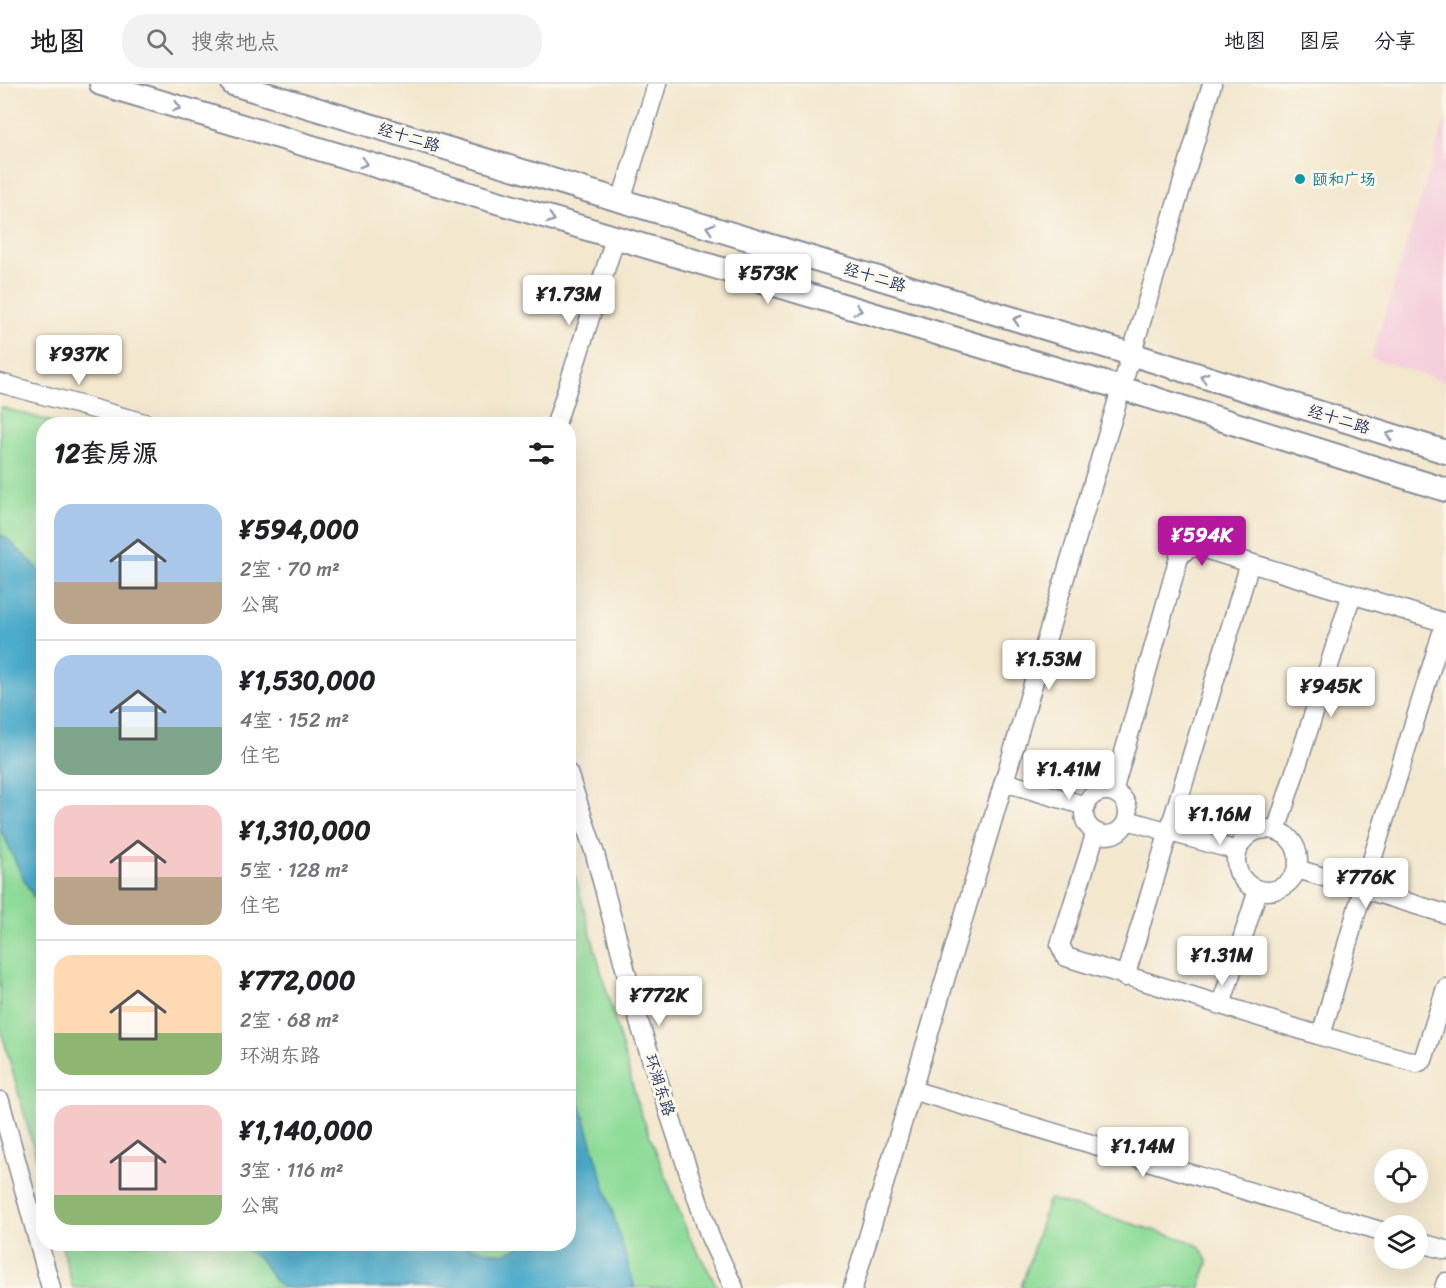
<!DOCTYPE html>
<html lang="zh">
<meta charset="utf-8">
<style>
body{margin:0;font-family:Sriracha,"LXGW WenKai TC",sans-serif;background:#f2f2f2;color:#202124;height:100vh;display:flex;flex-direction:column;font-size:22px;white-space:nowrap}
*{box-sizing:border-box;margin:0}
p{font-size:20px;color:#757577}
.icon{flex:none;width:33px;height:33px;fill:none;stroke:currentColor;stroke-width:2;stroke-linecap:round;stroke-linejoin:round}
.map{position:relative;flex:1;overflow:hidden}
.details{position:absolute;left:36px;top:333px;width:540px;height:834px;display:flex;flex-direction:column;background:#fff;border-radius:24px;box-shadow:0 6px 24px #0002}
.details>*{flex:none}
.buttons{position:absolute;left:1374px;top:1065px;display:grid;gap:12px}
.buttons a{display:grid;place-items:center;width:54px;height:54px;border-radius:50%;background:#fff;box-shadow:0 6px 24px #0002;font-size:30px}
.price{position:absolute;translate:-50% -51px;padding:0 14px;border-radius:6px;background:#fff;color:#222;font-size:20px;line-height:39px;filter:drop-shadow(0 2px 3px #0008)}
.price::after{content:'';position:absolute;left:50%;top:36px;width:18px;height:14px;margin-left:-9px;background:inherit;clip-path:polygon(0 0,100% 0,50% 100%)}
.price.on{background:#b5179e;color:#fff}
ul{padding:0;list-style:none}
li{display:flex;align-items:center;gap:18px;height:150px;padding:0 18px}
li+li{border-top:2px solid #e0e0e0}
li span{display:grid;place-items:center;flex:none;width:168px;height:120px;border-radius:18px;color:#555}
li>.icon{margin-inline-start:auto}
span .icon{width:72px;height:72px;fill:#fffc;stroke-width:1}
li b{font-size:26px}
h2{display:flex;justify-content:space-between;align-items:center;height:72px;padding:0 18px;font-size:26px}
header{display:flex;align-items:center;gap:36px;box-sizing:border-box;height:84px;padding:0 30px;background:#fff;border-bottom:2px solid #e0e0e0}
header strong{font-size:28px}
nav{display:flex;gap:33px;margin-inline-start:auto;font-size:21px}
.search{width:420px;height:54px;background:#f2f2f2;display:flex;align-items:center;gap:15px;box-sizing:border-box;padding:0 21px;border-radius:24px;color:#757577;font-size:22px}
.map>svg:first-child{display:block}
.built{fill:#f4cfdc}
.green{fill:#8fdc99;stroke:#55867c;stroke-width:1.5}
.water{fill:#4caccb;stroke:#346e94;stroke-width:1.5}
.lines{fill:none;stroke-linecap:round;stroke-linejoin:round}
.minor-casing{stroke:#878b96;stroke-width:21}
.major-casing{stroke:#878b96;stroke-width:26}
.minor{stroke:#fff;stroke-width:18}
.major{stroke:#fff;stroke-width:22}
.oneway{stroke:#8d97ae}
.culture-dot{fill:#0f9aa8;stroke:#fbf7ec;stroke-width:2}
.labels{text-anchor:middle;dominant-baseline:central;stroke-width:6;stroke-linejoin:round;paint-order:stroke}
.street-label{font-size:16px;fill:#1b2f5e;stroke:#fbf7ec}
.culture-label{font-size:16px;fill:#0d838f;stroke:#fbf7ec;text-anchor:start}
</style>
<header>
<strong>地图</strong>
<div class="search"><svg class="icon" aria-label="search" viewBox="0 0 24 24"><circle cx="10" cy="10" r="6"/><path d="M15 15l6 6"/></svg>搜索地点</div>
<nav><a>地图</a><a>图层</a><a>分享</a></nav>
</header>
<div class="map">
<svg width="1446" height="1204" viewBox="0 0 1446 1204">
<rect width="100%" height="100%" fill="#fbf7ec"/>
<filter id="ink" filterUnits="userSpaceOnUse"><feTurbulence type="fractalNoise" baseFrequency=".0167" numOctaves="2"/><feDisplacementMap in="SourceGraphic" scale="12" xChannelSelector="R" yChannelSelector="G"/><feConvolveMatrix kernelMatrix="1 2 1 2 8 2 1 2 1" color-interpolation-filters="sRGB"/></filter>
<filter id="wash" filterUnits="userSpaceOnUse"><feTurbulence type="fractalNoise" baseFrequency=".008" numOctaves="4" result="noise"/><feDisplacementMap in="SourceGraphic" scale="24" xChannelSelector="R" yChannelSelector="G"/><feGaussianBlur stdDeviation="1.35" result="paint"/><feColorMatrix in="noise" values="0 0 0 0 0 0 0 0 0 0 0 0 0 0 0 0 0 1.4 0 .05"/><feComposite in="paint" operator="in"/></filter>
<g filter="url(#wash)">
<rect width="100%" height="100%" fill="#f3e7ce"/>
<!-- built -->
<path class="built" d="M1446 34V298L1371 274Z"/>
<!-- green -->
<g class="green">
<path d="M0 323 60 340H44L43 1098 0 942Z"/>
<path d="M569 771 639 1024 688 1150 718 1204H73L61 1160H568Z"/>
<path d="M1050 1115 1189 1157 1199 1162 1208 1178 1200 1204H1021L1048 1117Z"/>
</g>
<!-- water -->
<g class="water">
<path d="M0 451 5 453 43 489V827C26 805 14 772 0 745Z"/>
<path d="M569 982 635 1204H283L274 1196 260 1175 237 1160H455L503 1170 526 1160H568Z"/>
</g>
</g>
<g filter="url(#ink)">
<g class="lines">
<defs>
<g id="minor">
<path d="M621 117 657 0"/>
<path d="M0 299 148 340"/>
<path d="M556 340 615 155"/>
<path d="M568 689 595 770 640 941 710 1153 734 1204"/>
<path d="M1004 698 1086 722"/>
<circle cx="1106" cy="729" r="22"/>
<path d="M1113 708 1179 473 1187 465 1198 463 1446 539"/>
<path d="M1127 736 1238 767"/>
<circle cx="1267" cy="776" r="31"/>
<path d="M1276 747 1352 510"/>
<path d="M1096 748 1060 861 1066 873 1321 952 1417 979 1423 976 1446 904"/>
<path d="M1297 785 1446 830"/>
<path d="M1125 893 1250 479"/>
<path d="M1221 921 1258 806"/>
<path d="M1321 952 1363 805 1445 539"/>
<path d="M912 1006 1384 1148"/>
<path d="M0 1017 51 1204"/>
<path d="M1418 1158 1446 1166"/>
<path d="M853 1204 1212 0"/>
<path d="M1444 1204 1446 1198"/>
</g>
<g id="major">
<path d="M101 0 1121 304 1446 406"/>
<path d="M233 0 1131 270 1446 368"/>
</g>
</defs>
<!-- minor casing -->
<use href="#minor" class="minor-casing"/>
<!-- major casing -->
<use href="#major" class="major-casing"/>
<!-- minor -->
<use href="#minor" class="minor"/>
<!-- major -->
<use href="#major" class="major"/>
</g>
<!-- one-way arrows -->
<defs><path id="oneway-chevron" d="M-2-3.5L2.5 0L-2 3.5" fill="none" stroke-width="1.6" stroke-linecap="round" stroke-linejoin="round" transform="scale(1.5)"/></defs>
<g class="oneway">
<use href="#oneway-chevron" transform="translate(177 23) rotate(17)"/>
<use href="#oneway-chevron" transform="translate(364 79) rotate(17)"/>
<use href="#oneway-chevron" transform="translate(551 135) rotate(17)"/>
<use href="#oneway-chevron" transform="translate(710 144) rotate(-163)"/>
<use href="#oneway-chevron" transform="translate(858 226) rotate(16)"/>
<use href="#oneway-chevron" transform="translate(1017 236) rotate(-163)"/>
<use href="#oneway-chevron" transform="translate(1204 293) rotate(-163)"/>
<use href="#oneway-chevron" transform="translate(1390 351) rotate(-163)"/>
</g>
</g>
<!-- markers -->
<circle class="culture-dot" cx="1300" cy="95" r="6"/>
<g class="labels">
<!-- street labels -->
<g class="street-label">
<text transform="translate(409 53) rotate(17)">经十二路</text>
<text transform="translate(875 193) rotate(17)">经十二路</text>
<text transform="translate(1339 335) rotate(17)">经十二路</text>
<text transform="translate(660 1001) rotate(72)">环湖东路</text>
</g>
<!-- culture labels -->
<g class="culture-label">
<text x="1312" y="95">颐和广场</text>
</g>
</g>
</svg>
<div class="buttons">
<a><svg class="icon" aria-label="locate" viewBox="0 0 24 24"><circle cx="12" cy="12" r="6"/><path d="M12 2v4M12 18v4M2 12h4M18 12h4"/></svg></a>
<a><svg class="icon" aria-label="layers" viewBox="0 0 24 24"><path d="M12 4l9 5-9 5-9-5zM3 14l9 5 9-5"/></svg></a>
</div>
<b class="price" style="left:768px;top:221px">¥573K</b>
<b class="price" style="left:569px;top:242px">¥1.73M</b>
<b class="price" style="left:79px;top:302px">¥937K</b>
<b class="price on" style="left:1202px;top:483px">¥594K</b>
<b class="price" style="left:1049px;top:607px">¥1.53M</b>
<b class="price" style="left:1331px;top:634px">¥945K</b>
<b class="price" style="left:1069px;top:717px">¥1.41M</b>
<b class="price" style="left:1220px;top:762px">¥1.16M</b>
<b class="price" style="left:1366px;top:825px">¥776K</b>
<b class="price" style="left:1222px;top:903px">¥1.31M</b>
<b class="price" style="left:659px;top:943px">¥772K</b>
<b class="price" style="left:1143px;top:1094px">¥1.14M</b>
<section class="details">
<h2>12套房源<svg class="icon" aria-label="filters" viewBox="0 0 24 24"><path d="M4 7h16M4 17h16"/><circle cx="9" cy="7" r="2"/><circle cx="15" cy="17" r="2"/></svg></h2>
<ul>
<li><span style="background:linear-gradient(#a9c7e8 65%,#b9a48a 0)"><svg class="icon" aria-label="home" viewBox="0 0 24 24"><path d="M3 11l9-7 9 7M6 9v11h12V9"/></svg></span><div><b>¥594,000</b><p>2室 · 70 m²</p><p>公寓</p></div></li>
<li><span style="background:linear-gradient(#a9c7e8 60%,#7fa58c 0)"><svg class="icon" aria-label="home" viewBox="0 0 24 24"><path d="M3 11l9-7 9 7M6 9v11h12V9"/></svg></span><div><b>¥1,530,000</b><p>4室 · 152 m²</p><p>住宅</p></div></li>
<li><span style="background:linear-gradient(#f6c9c9 60%,#b9a48a 0)"><svg class="icon" aria-label="home" viewBox="0 0 24 24"><path d="M3 11l9-7 9 7M6 9v11h12V9"/></svg></span><div><b>¥1,310,000</b><p>5室 · 128 m²</p><p>住宅</p></div></li>
<li><span style="background:linear-gradient(#ffd9b3 65%,#8fb573 0)"><svg class="icon" aria-label="home" viewBox="0 0 24 24"><path d="M3 11l9-7 9 7M6 9v11h12V9"/></svg></span><div><b>¥772,000</b><p>2室 · 68 m²</p><p>环湖东路</p></div></li>
<li><span style="background:linear-gradient(#f6c9c9 75%,#8fb573 0)"><svg class="icon" aria-label="home" viewBox="0 0 24 24"><path d="M3 11l9-7 9 7M6 9v11h12V9"/></svg></span><div><b>¥1,140,000</b><p>3室 · 116 m²</p><p>公寓</p></div></li>
</ul>
</section>
</div>
